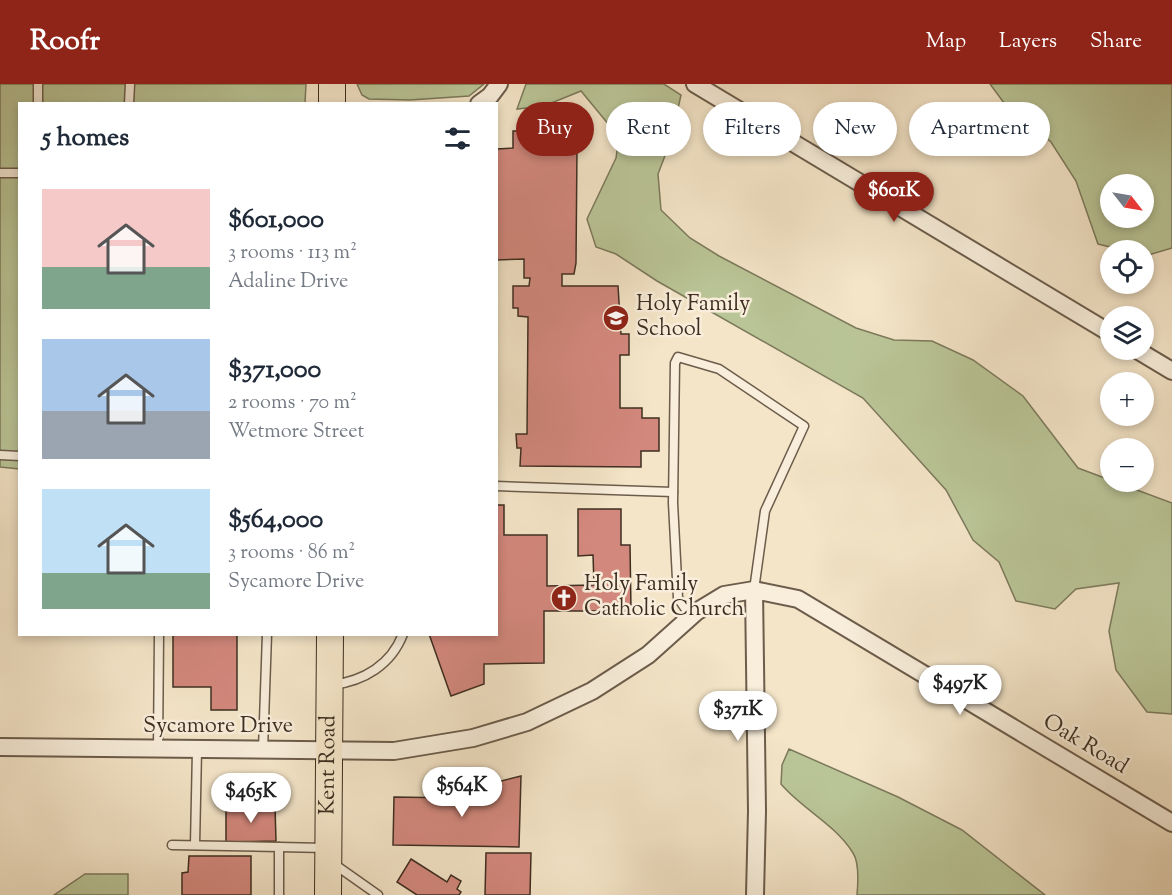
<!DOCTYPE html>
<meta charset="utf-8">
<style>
body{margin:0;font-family:"Sorts Mill Goudy",serif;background:#f6f6f7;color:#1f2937;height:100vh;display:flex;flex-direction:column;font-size:22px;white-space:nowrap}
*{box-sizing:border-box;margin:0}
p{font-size:20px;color:#747a83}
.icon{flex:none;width:33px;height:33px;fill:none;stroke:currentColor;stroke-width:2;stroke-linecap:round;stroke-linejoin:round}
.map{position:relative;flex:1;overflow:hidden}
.details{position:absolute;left:18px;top:18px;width:480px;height:534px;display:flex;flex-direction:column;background:#fff;border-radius:0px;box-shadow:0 3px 9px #0003}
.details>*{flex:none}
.banner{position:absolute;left:516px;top:18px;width:566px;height:54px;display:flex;gap:12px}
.needle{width:39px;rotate:121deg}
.buttons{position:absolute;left:1100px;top:90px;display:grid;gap:12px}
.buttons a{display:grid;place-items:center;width:54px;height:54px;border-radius:50%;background:#fff;box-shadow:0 3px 9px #0003;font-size:30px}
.price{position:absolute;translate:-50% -51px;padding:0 14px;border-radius:21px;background:#fff;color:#222;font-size:20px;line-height:39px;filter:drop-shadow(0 2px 3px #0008)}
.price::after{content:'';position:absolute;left:50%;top:36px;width:18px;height:14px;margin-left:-9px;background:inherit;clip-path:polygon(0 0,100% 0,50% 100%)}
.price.selected{background:#8f2418;color:#fff}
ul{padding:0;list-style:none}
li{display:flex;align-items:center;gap:18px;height:150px;padding:0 24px}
li span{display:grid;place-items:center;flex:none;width:168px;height:120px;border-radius:0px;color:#555}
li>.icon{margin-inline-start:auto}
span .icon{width:72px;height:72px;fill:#fffc;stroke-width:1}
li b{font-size:26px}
h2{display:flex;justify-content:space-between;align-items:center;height:72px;padding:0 24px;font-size:26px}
.tag{padding:0 21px;border-radius:27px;background:#fff;box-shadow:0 3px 9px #0003;font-size:21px;line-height:54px}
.tag.selected{background:#8f2418;color:#fff}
header{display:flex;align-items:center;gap:36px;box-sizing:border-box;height:84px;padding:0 30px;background:#8f2418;color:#fff}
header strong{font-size:28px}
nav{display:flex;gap:33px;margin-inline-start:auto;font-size:21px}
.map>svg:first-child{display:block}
.green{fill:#bac597;stroke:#7c7a5c;stroke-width:1.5;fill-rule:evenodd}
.building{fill:#d3887d;stroke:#3e2e21;stroke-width:1.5}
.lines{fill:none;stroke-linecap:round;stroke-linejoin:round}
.service-casing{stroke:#6c5c4b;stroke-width:11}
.minor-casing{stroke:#6c5c4b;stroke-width:20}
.primary-casing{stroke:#3e2e21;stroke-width:28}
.service{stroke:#f8eedb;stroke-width:8}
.minor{stroke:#f8eedb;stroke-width:16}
.primary{stroke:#f4e5c8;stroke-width:26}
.labels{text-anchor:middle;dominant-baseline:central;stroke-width:5;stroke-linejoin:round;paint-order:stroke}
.poi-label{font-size:22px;fill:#3e2e21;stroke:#f8eedb;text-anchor:start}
.street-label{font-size:22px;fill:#3e2e21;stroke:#f8eedb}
</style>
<header>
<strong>Roofr</strong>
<nav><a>Map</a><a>Layers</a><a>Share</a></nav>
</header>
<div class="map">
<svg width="1172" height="811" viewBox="0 0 1172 811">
<rect width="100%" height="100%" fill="#f4e5c8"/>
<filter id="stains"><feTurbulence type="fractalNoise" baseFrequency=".00333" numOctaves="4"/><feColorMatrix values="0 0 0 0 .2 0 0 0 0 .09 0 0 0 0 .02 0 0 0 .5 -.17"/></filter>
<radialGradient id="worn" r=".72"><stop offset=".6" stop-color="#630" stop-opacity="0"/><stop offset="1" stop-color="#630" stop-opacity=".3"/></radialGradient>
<!-- green -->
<g class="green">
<path d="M0 0H306L305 19 20 20 19 385 0 383Z"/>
<path d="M357 0H484L469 12 410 16 369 15 362 11Z"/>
<path d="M526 0H664L681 11 671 56 658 90 661 126 690 154 719 172 856 244 894 256 932 257 973 276 1023 312 1078 384 1172 419V630L1147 628 1116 586 1109 547 1119 499 1076 505 1055 525 1016 517 999 478 973 456 946 406 863 314 657 197 616 170 596 163 587 135 616 74 619 53 581 7 544 22 517 25Z"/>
<path d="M990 0H1172V164L1145 172 1143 166H1123L1098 160 1076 97 1051 58 1007 23ZM1143 100V134H1110V100Z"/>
<path d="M789 665 898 713 962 746 1045 811H857C858 800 859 778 853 769 835 740 802 725 781 700L782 681Z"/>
<path d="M85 790H128V811H54Z"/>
</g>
<!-- building -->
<g class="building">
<path d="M513 47H541V55H555V64L577 65 576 179 574 190H562V202H618L621 250H629V271H620V324H642V334H659V367H641V383L520 382 521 364H517L516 350H527L528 233 518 232V224H513V202H529L530 194H524V175L496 176 497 65 513 64Z"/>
<path d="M496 421H504V451H547V502L594 501 593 471 578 472V425H621V461H630L631 527H544V579L484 580V600L451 612 429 550H496Z"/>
<path d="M173 550H237V626H211V603H173Z"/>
<path d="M521 692 519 763 393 761 394 713 458 714V708Z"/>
<path d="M226 722H275L276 757 226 758Z"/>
<path d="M486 769H531L530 811H485Z"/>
<path d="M189 772H251V811H182V789L188 788Z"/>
<path d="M411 775 447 798 451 791 461 797 457 805 461 808 459 811H417L397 798Z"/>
</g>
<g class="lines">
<defs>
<g id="service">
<path d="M38 20V0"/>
<path d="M129 20 130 0"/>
<path d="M0 89H20"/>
<path d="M0 371 20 372"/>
<path d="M496 402 673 408"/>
<path d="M691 533 678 514 673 419 675 279 678 273 719 285 804 342 765 427 754 506"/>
<path d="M332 601C364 597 391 581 403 550"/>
<path d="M158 665 159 550"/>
<path d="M263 666 267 550"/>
<path d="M172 761 279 763V811"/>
<path d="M195 761 197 666"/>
<path d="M279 763 325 764"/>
<path d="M334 780 378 811"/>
</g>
<g id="minor">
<path d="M695 0 1110 249"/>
<path d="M479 20 490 12 499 0"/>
<path d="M1137 266 1172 287"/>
<path d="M754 506 757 727 755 811"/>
<path d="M0 663 394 667 473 654 527 638 592 607 648 571 696 528 724 511 754 506 798 515 1172 739"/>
</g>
<g id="primary">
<path d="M332 20V0"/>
<path id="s1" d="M328 811 330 550"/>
</g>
</defs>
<!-- service casing -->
<use href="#service" class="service-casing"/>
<!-- minor casing -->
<use href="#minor" class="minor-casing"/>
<!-- primary casing -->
<use href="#primary" class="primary-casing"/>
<!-- service -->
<use href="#service" class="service"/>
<!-- minor -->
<use href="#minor" class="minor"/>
<!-- primary -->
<use href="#primary" class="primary"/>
</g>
<!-- icons -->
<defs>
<symbol id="school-disc" viewBox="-11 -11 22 22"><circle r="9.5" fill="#8f2418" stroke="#f8eedb"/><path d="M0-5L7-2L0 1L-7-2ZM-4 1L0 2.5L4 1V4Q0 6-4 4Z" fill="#fff"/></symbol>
<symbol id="church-disc" viewBox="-11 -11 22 22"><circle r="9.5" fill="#8f2418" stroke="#f8eedb"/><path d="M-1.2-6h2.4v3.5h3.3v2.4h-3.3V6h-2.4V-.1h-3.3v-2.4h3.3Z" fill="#fff"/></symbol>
</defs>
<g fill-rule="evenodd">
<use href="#school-disc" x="601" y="219" width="30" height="30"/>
<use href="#church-disc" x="549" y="499" width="30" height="30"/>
</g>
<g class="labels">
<!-- poi labels -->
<g class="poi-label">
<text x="636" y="221">Holy Family<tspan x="636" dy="25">School</tspan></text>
<text x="584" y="501">Holy Family<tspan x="584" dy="25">Catholic Church</tspan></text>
</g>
<!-- street labels -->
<g class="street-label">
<text x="218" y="643">Sycamore Drive</text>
<text transform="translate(1085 661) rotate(31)">Oak Road</text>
<text stroke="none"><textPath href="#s1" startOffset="130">Kent Road</textPath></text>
</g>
</g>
<rect width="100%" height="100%" filter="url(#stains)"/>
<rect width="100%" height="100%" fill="url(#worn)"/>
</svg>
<div class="buttons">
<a><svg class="needle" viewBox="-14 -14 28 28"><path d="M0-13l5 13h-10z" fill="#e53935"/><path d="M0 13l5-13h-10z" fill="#747a83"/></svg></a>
<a><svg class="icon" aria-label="locate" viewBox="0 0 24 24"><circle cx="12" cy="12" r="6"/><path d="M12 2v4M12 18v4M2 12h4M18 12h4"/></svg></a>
<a><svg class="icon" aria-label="layers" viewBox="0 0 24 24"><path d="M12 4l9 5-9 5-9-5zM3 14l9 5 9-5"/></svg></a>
<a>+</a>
<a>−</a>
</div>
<b class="price selected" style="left:894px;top:139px">$601K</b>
<b class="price" style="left:960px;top:632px">$497K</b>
<b class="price" style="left:738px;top:658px">$371K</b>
<b class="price" style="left:462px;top:734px">$564K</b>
<b class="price" style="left:251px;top:740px">$465K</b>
<div class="banner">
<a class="tag selected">Buy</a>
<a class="tag">Rent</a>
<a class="tag">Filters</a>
<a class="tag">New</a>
<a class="tag">Apartment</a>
</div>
<section class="details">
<h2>5 homes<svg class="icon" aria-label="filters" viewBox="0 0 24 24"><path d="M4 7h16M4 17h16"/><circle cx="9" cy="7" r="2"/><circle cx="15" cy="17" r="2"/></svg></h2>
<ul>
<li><span style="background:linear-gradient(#f6c9c9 65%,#7fa58c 0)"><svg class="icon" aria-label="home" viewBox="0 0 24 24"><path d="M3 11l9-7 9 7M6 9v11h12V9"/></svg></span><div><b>$601,000</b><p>3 rooms · 113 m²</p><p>Adaline Drive</p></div></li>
<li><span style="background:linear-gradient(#a9c7e8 60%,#9aa5b1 0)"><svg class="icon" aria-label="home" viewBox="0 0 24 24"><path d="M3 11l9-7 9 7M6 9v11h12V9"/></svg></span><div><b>$371,000</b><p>2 rooms · 70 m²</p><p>Wetmore Street</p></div></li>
<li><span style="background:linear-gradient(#bfe0f5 70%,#7fa58c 0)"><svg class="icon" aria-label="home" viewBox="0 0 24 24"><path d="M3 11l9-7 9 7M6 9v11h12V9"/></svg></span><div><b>$564,000</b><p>3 rooms · 86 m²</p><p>Sycamore Drive</p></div></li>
</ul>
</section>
</div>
